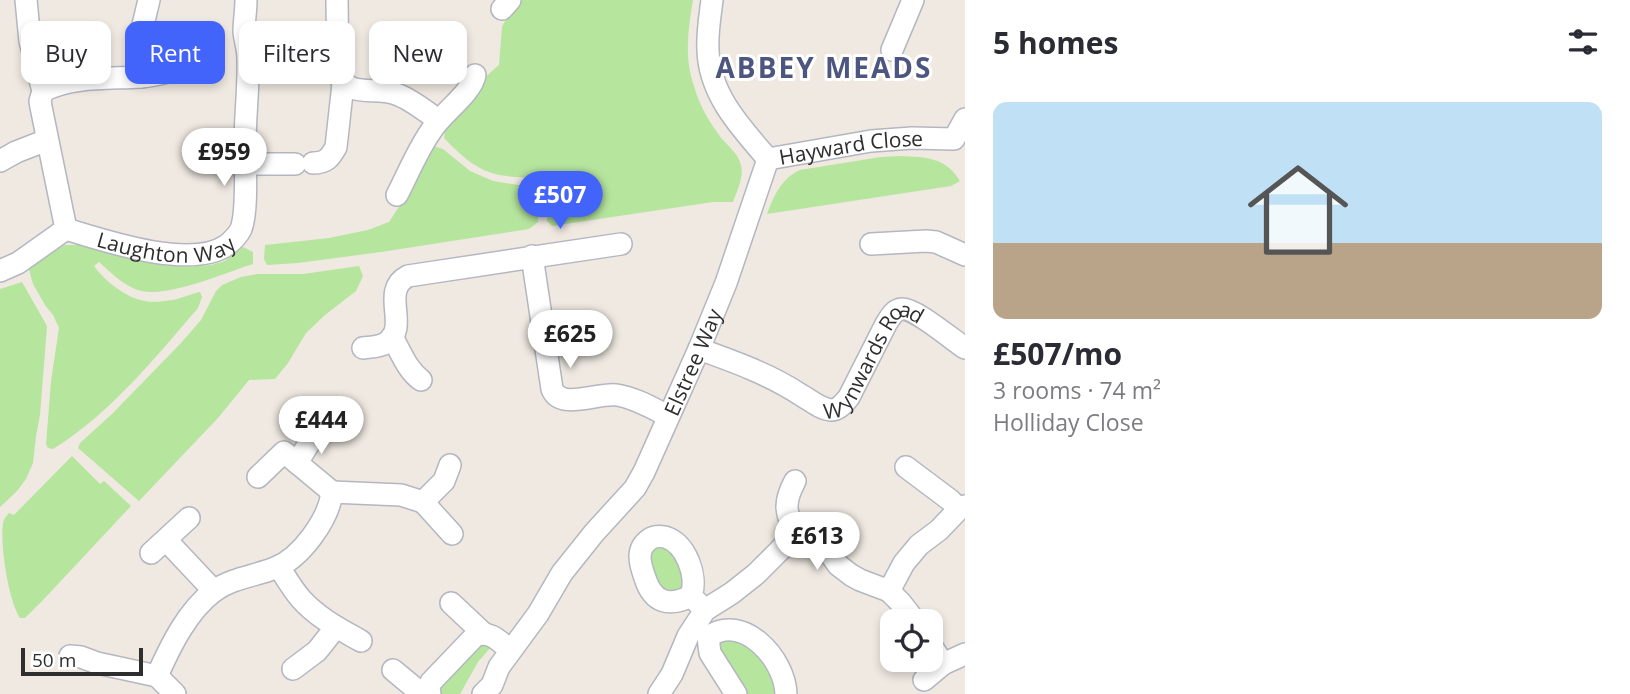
<!DOCTYPE html>
<meta charset="utf-8">
<style>
body{margin:0;font-family:"Open Sans",sans-serif;background:#f7f7f7;color:#2b2b33;height:100vh;display:flex;flex-direction:column;font-size:26px;white-space:nowrap}
*{box-sizing:border-box;margin:0}
p{font-size:23px;color:#7c7c81}
.icon{flex:none;width:38px;height:38px;fill:none;stroke:currentColor;stroke-width:2;stroke-linecap:round;stroke-linejoin:round}
.map{position:relative;flex:1;overflow:hidden}
.side{display:flex;flex-direction:column;background:#fff;width:665px}
.side>*{flex:none}
.guide{position:absolute;left:21px;top:21px;width:665px;height:63px;display:flex;gap:14px}
.controls{position:absolute;left:880px;top:609px;display:grid;gap:14px}
.controls a{display:grid;place-items:center;width:63px;height:63px;border-radius:14px;background:#fff;box-shadow:0 4px 10px #0003;font-size:35px}
.scale{position:absolute;left:21px;bottom:18px;width:122px;box-sizing:border-box;padding-left:7px;border:4px solid #2e2e2e;border-top:0;font-size:19px;line-height:24px;white-space:nowrap;color:#2e2e2e;-webkit-text-stroke:5px #fff;paint-order:stroke}
.price{position:absolute;translate:-50% -60px;padding:0 16px;border-radius:24px;background:#fff;color:#222;font-size:23px;line-height:46px;filter:drop-shadow(0 2px 4px #0008)}
.price::after{content:'';position:absolute;left:50%;top:42px;width:21px;height:16px;margin-left:-10px;background:inherit;clip-path:polygon(0 0,100% 0,50% 100%)}
.price.active{background:#4264fb;color:#fff}
ul{padding:0;list-style:none}
li{display:grid;align-content:center;gap:14px;height:371px;padding:0 28px}
li span{display:grid;place-items:center;height:217px;border-radius:14px;color:#555}
li>.icon{margin-inline-start:auto}
span .icon{width:126px;height:126px;fill:#fffc;stroke-width:1}
li b{font-size:30px}
h2{display:flex;justify-content:space-between;align-items:center;height:84px;padding:0 28px;font-size:30px}
.pill{padding:0 24px;border-radius:14px;background:#fff;box-shadow:0 4px 10px #0003;font-size:24px;line-height:63px}
.pill.active{background:#4264fb;color:#fff}
main{display:flex;flex:1;min-height:0}
.map>svg:first-child{display:block}
.green{fill:#b6e59e}
.lines{fill:none;stroke-linecap:round;stroke-linejoin:round}
.minor-casing{stroke:#b4b7c1;stroke-width:24}
.minor{stroke:#fff;stroke-width:21}
.labels{text-anchor:middle;dominant-baseline:central;stroke-width:6;stroke-linejoin:round;paint-order:stroke}
.street-label{font-size:21px;fill:#2e2e2e;stroke:#fff}
.district-label{font-size:28px;font-weight:bold;letter-spacing:2px;fill:#4d5680;stroke:#fff}
</style>
<main>
<div class="map">
<svg width="965" height="694" viewBox="0 0 965 694">
<rect width="100%" height="100%" fill="#efe9e1"/>
<!-- green -->
<g class="green">
<path d="M515 0H693C688 30 684 57 694 86 699 104 708 120 719 135 726 145 738 152 741 165 744 177 737 191 733 202H713L552 226 547 221 548 201 547 178C495 177 481 177 444 138 445 117 483 78 499 65L502 27Z"/>
<path d="M433 146 443 149 470 171 493 181 531 187 536 191 539 197 538 222 529 229 381 252 298 263 267 265 264 259 265 245 329 238 368 230 389 222 404 199Z"/>
<path d="M901 156C927 157 946 158 960 181L951 186 767 214C774 195 782 178 800 170L881 157Z"/>
<path d="M65 245H90L160 265 185 267 211 265 225 261 243 247 253 252V264C224 273 162 301 135 289 121 283 110 272 99 262L94 266C105 281 126 298 145 301 154 303 164 301 173 300 182 298 191 294 200 292L202 297 198 308C154 359 110 414 53 449L48 448 46 444 51 381 59 328 53 315 45 305 33 284 28 266 49 253Z"/>
<path d="M359 266 363 276 356 291 325 315 306 333 288 363 275 379 249 380 218 418 139 501 78 448 80 443 112 414 181 343 201 320 216 291 222 285 241 277 257 274H303Z"/>
<path d="M22 282 47 326 40 415 36 436 33 463 26 479 17 491 0 507V289Z"/>
<path d="M72 456 100 484 104 481 131 506 44 599 25 618H20C8 599 0 545 3 523 4 518 6 517 9 513L14 515Z"/>
<path d="M660 541 683 565 685 591 664 593 645 560Z"/>
<path d="M725 635 759 650 782 694H744L717 647 721 638Z"/>
<path d="M485 641 492 646 478 662 460 694H437V690L457 666Z"/>
</g>
<g class="lines">
<defs>
<g id="minor">
<path d="M26 0 30 41 43 91"/>
<path d="M337 0 338 73C347 99 375 86 396 94 411 99 425 111 438 120"/>
<path d="M712 0C710 16 707 33 708 50 709 94 741 128 768 159"/>
<path d="M502 9 510 0"/>
<path d="M892 50 913 0"/>
<path d="M141 77 142 29 149 0"/>
<path id="s1" d="M768 159 871 141 912 138 954 139 965 119"/>
<path d="M0 161 16 152 47 140"/>
<path d="M313 163C326 163 330 158 336 147L343 84"/>
<path d="M245 164H295"/>
<path d="M397 195C408 174 417 151 431 131 442 113 471 94 475 75"/>
<path id="s2" d="M66 229C105 241 191 270 227 245 232 241 238 235 241 229 248 211 245 164 245 144 245 115 249 87 248 58 248 49 245 41 244 32 244 22 246 10 246 0"/>
<path d="M66 229 41 107 40 101 43 91C72 76 108 79 140 77 151 76 161 74 172 71"/>
<path d="M871 244 926 241 936 242 965 255"/>
<path d="M532 256 552 389C561 411 598 392 617 395 635 398 652 408 668 416"/>
<path d="M0 271 18 263 66 229"/>
<path d="M392 337C401 352 407 370 421 380"/>
<path d="M363 348C370 347 380 347 386 343 411 327 379 291 408 276L621 244"/>
<path id="s3" d="M699 349C735 362 769 374 801 395 810 400 820 409 831 410 839 410 844 403 849 397L886 324C890 318 893 310 902 309 913 307 953 340 965 348"/>
<path d="M297 463 327 414"/>
<path d="M906 467 950 500 959 509"/>
<path d="M258 477 284 452 332 492"/>
<path d="M795 481C781 507 788 514 796 539"/>
<path d="M423 502 444 481 450 465"/>
<path d="M423 502 452 534"/>
<path d="M166 540 214 591"/>
<path d="M151 553 189 518"/>
<path d="M279 567C286 578 293 590 301 599 318 618 340 629 361 641"/>
<path d="M889 591 904 563 919 545 939 530 959 509 965 506"/>
<path d="M691 596C698 576 686 543 665 537 659 536 654 536 650 539 635 549 640 564 645 578 653 603 669 607 691 596L705 610"/>
<path d="M451 603 483 633"/>
<path d="M708 637C743 612 785 659 786 694"/>
<path d="M708 637 710 653 736 694"/>
<path d="M931 645 943 664"/>
<path d="M70 656 81 657 97 663 157 676 175 694"/>
<path d="M293 669 317 651 336 627"/>
<path d="M393 670 422 694"/>
<path d="M157 676C170 647 187 611 214 591 232 578 255 576 275 568 301 558 329 519 332 492L401 495 423 502"/>
<path d="M924 680 943 664 965 654"/>
<path d="M430 694 429 687 431 682 475 636C490 630 499 641 510 650"/>
<path id="s4" d="M483 694 492 685 499 667 538 614 562 573 594 533 635 488 644 472 699 349 726 283 768 159"/>
<path d="M659 694 672 674 688 636 705 610 732 593 756 574 786 544 805 536 812 537 823 544 838 565 851 575 860 580 889 591 901 603 915 621"/>
</g>
</defs>
<!-- minor casing -->
<use href="#minor" class="minor-casing"/>
<!-- minor -->
<use href="#minor" class="minor"/>
</g>
<g class="labels">
<!-- street labels -->
<g class="street-label">
<text stroke="none"><textPath href="#s1" startOffset="84">Hayward Close</textPath></text>
<text stroke="none"><textPath href="#s2" startOffset="103">Laughton Way</textPath></text>
<text stroke="none"><textPath href="#s4" startOffset="396">Elstree Way</textPath></text>
<text stroke="none"><textPath href="#s3" startOffset="217">Wynwards Road</textPath></text>
</g>
<!-- district labels -->
<g class="district-label">
<text x="824" y="67">ABBEY MEADS</text>
</g>
</g>
</svg>
<div class="controls">
<a><svg class="icon" aria-label="locate" viewBox="0 0 24 24"><circle cx="12" cy="12" r="6"/><path d="M12 2v4M12 18v4M2 12h4M18 12h4"/></svg></a>
</div>
<div class="scale">50 m</div>
<b class="price" style="left:224px;top:188px">£959</b>
<b class="price active" style="left:560px;top:231px">£507</b>
<b class="price" style="left:570px;top:370px">£625</b>
<b class="price" style="left:321px;top:456px">£444</b>
<b class="price" style="left:817px;top:572px">£613</b>
<div class="guide">
<a class="pill">Buy</a>
<a class="pill active">Rent</a>
<a class="pill">Filters</a>
<a class="pill">New</a>
</div>
</div>
<section class="side">
<h2>5 homes<svg class="icon" aria-label="filters" viewBox="0 0 24 24"><path d="M4 7h16M4 17h16"/><circle cx="9" cy="7" r="2"/><circle cx="15" cy="17" r="2"/></svg></h2>
<ul>
<li><span style="background:linear-gradient(#bfe0f5 65%,#b9a48a 0)"><svg class="icon" aria-label="home" viewBox="0 0 24 24"><path d="M3 11l9-7 9 7M6 9v11h12V9"/></svg></span><div><b>£507/mo</b><p>3 rooms · 74 m²</p><p>Holliday Close</p></div></li>
</ul>
</section>
</main>
